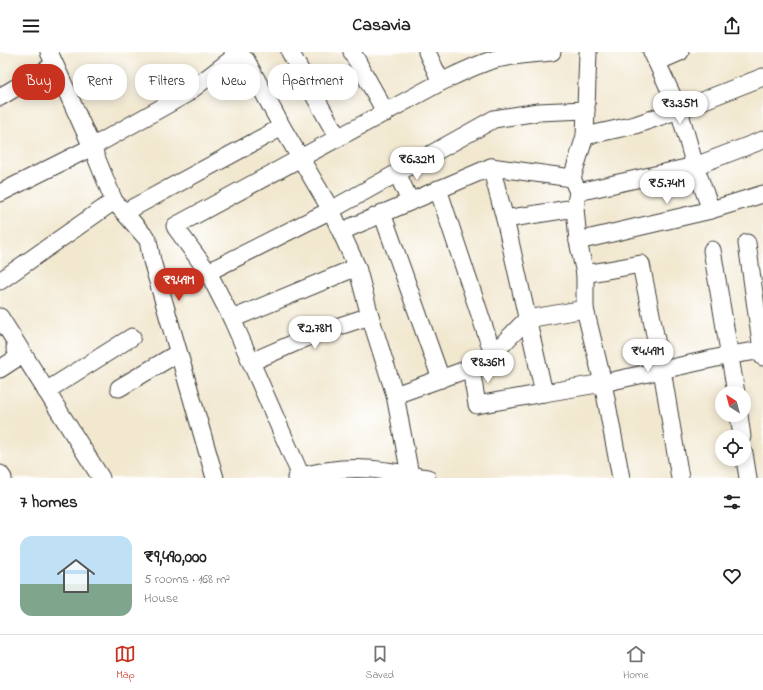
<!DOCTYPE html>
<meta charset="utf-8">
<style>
body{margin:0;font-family:"Indie Flower",sans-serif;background:#f2f2f2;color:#222;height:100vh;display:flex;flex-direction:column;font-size:15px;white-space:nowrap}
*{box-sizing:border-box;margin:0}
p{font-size:13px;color:#767676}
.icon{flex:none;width:22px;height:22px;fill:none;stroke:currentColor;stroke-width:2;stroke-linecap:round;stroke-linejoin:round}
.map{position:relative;height:426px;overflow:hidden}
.sheet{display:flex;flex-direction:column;background:#fff;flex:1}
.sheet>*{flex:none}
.top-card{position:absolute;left:12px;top:12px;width:400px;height:36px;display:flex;gap:8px}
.needle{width:26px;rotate:324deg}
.controls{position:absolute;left:715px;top:334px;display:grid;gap:8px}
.controls a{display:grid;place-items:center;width:36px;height:36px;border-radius:50%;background:#fff;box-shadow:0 2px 10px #0003;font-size:20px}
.price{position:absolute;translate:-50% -34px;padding:0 9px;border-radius:14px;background:#fff;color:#222;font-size:13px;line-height:26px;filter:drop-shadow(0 1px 2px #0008)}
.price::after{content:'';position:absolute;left:50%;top:24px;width:12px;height:9px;margin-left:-6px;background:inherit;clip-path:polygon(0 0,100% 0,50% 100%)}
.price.selected{background:#c8321e;color:#fff}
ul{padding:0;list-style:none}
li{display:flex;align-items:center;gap:12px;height:100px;padding:0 20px}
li+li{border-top:1px solid #e0e0e0}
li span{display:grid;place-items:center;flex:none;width:112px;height:80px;border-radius:12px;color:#555}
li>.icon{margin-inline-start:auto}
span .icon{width:48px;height:48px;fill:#fffc;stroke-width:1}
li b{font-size:17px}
h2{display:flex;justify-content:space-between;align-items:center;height:48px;padding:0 20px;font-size:17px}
.chip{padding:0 14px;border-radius:16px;background:#fff;box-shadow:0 2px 10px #0003;font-size:14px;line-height:36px}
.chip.selected{background:#c8321e;color:#fff}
header{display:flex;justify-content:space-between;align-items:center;height:52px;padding:0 20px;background:#fff;font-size:18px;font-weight:800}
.tab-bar{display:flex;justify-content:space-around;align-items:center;height:56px;border-top:1px solid #e0e0e0;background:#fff;font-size:11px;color:#767676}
.tab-bar a{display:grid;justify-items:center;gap:2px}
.tab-bar .selected{color:#c8321e}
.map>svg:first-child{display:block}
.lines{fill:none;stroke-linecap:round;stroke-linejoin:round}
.minor-casing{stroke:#3c3b37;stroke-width:19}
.minor{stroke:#fff;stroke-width:17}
</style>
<header><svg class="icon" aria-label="menu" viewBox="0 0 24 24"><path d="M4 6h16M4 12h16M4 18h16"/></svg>Casavia<svg class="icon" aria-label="share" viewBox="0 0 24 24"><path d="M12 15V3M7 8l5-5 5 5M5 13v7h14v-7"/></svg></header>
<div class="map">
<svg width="763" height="426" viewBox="0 0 763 426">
<rect width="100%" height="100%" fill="#fff"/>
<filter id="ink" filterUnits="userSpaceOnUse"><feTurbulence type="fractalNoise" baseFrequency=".025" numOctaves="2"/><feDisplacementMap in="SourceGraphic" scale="8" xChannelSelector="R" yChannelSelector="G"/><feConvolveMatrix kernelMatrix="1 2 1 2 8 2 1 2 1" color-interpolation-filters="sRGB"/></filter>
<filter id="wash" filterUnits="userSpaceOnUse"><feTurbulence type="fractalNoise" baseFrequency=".012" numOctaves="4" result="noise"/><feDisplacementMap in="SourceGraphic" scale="16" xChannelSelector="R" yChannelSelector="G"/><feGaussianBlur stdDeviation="0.9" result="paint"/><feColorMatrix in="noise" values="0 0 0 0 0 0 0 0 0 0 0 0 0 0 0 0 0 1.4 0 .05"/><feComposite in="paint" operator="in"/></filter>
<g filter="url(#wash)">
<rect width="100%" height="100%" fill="#f2e8d0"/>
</g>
<g filter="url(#ink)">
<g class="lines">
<defs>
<g id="minor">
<path d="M49 0 92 95 114 149 148 188 152 209 215 426"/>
<path d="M233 0 246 8 282 75 331 158 357 215 370 264 395 343 410 423"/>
<path d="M290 0 338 86"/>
<path d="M352 0 386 61"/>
<path d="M427 0 441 30"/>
<path d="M588 0 585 84 572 126 578 140 575 156 578 189 585 222V257L603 331 621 426"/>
<path d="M652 0 679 58 695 114 711 158"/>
<path d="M657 10 680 0"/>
<path d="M0 45 54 13"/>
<path d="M585 84 635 73 679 58 763 25"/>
<path d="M491 115 505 167 544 341 603 331 730 303 763 298"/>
<path d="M397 121 410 149"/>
<path d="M438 137 493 302"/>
<path d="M578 140 695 114 763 88"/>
<path d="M0 141 92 95 186 42 241 0"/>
<path d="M125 160 282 75"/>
<path d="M382 161 441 327"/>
<path d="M505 167 575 156"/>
<path d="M342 179 491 115 572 126"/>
<path d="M578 189 711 158 763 142"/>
<path d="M747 191 763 305"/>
<path d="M712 198 736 341"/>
<path d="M208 220 331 158 494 67 538 60 586 58"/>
<path d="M585 222 641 212 662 318 680 426"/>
<path d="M0 229 114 149"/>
<path d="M0 265 101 426"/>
<path d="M232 267 357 215"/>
<path d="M251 310 315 282 370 264"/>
<path d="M471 316 477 353 544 341"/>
<path d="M0 317 23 302 15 296"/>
<path d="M119 336 178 301"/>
<path d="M46 339 132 285"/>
<path d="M395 343 471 316 493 302 527 267 585 257"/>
<path d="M739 363 742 385"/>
<path d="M744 401 748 426"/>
<path d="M0 422 3 426"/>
<path d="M301 424 232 267 208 220 176 176 175 174 441 30C458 22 477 12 496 7 514 3 533 2 552 0"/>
<path d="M296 426C325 417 357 414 387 419 401 421 414 424 427 426"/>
</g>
</defs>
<!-- minor casing -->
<use href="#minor" class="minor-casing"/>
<!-- minor -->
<use href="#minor" class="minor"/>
</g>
</g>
</svg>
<div class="controls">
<a><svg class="needle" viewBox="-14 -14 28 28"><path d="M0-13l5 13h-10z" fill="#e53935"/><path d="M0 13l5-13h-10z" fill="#767676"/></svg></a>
<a><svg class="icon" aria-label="locate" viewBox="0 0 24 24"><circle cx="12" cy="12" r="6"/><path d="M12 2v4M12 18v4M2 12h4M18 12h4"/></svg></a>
</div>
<b class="price" style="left:680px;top:73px">₹3.35M</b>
<b class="price" style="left:417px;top:129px">₹6.32M</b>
<b class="price" style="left:667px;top:153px">₹5.74M</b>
<b class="price selected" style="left:179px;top:250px">₹9.49M</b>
<b class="price" style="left:315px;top:298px">₹2.78M</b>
<b class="price" style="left:648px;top:321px">₹4.49M</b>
<b class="price" style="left:488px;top:332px">₹8.36M</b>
<div class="top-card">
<a class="chip selected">Buy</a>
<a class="chip">Rent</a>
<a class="chip">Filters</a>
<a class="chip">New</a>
<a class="chip">Apartment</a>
</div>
</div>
<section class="sheet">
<h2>7 homes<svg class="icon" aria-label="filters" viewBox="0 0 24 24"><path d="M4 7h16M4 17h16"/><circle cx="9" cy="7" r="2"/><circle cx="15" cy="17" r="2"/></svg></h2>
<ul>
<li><span style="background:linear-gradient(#bfe0f5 60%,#7fa58c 0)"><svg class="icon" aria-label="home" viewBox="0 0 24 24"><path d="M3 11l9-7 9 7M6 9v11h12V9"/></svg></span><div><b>₹9,490,000</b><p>5 rooms · 168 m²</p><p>House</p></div><svg class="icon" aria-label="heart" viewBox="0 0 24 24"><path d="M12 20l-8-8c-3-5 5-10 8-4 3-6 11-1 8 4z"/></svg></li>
</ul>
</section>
<nav class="tab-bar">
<a class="selected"><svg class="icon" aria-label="map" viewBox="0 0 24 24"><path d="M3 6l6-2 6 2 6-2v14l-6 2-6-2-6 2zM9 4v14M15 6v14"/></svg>Map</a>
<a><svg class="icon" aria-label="saved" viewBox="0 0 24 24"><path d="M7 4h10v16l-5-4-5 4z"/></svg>Saved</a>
<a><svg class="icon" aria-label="home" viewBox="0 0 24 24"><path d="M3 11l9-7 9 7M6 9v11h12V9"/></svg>Home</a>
</nav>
